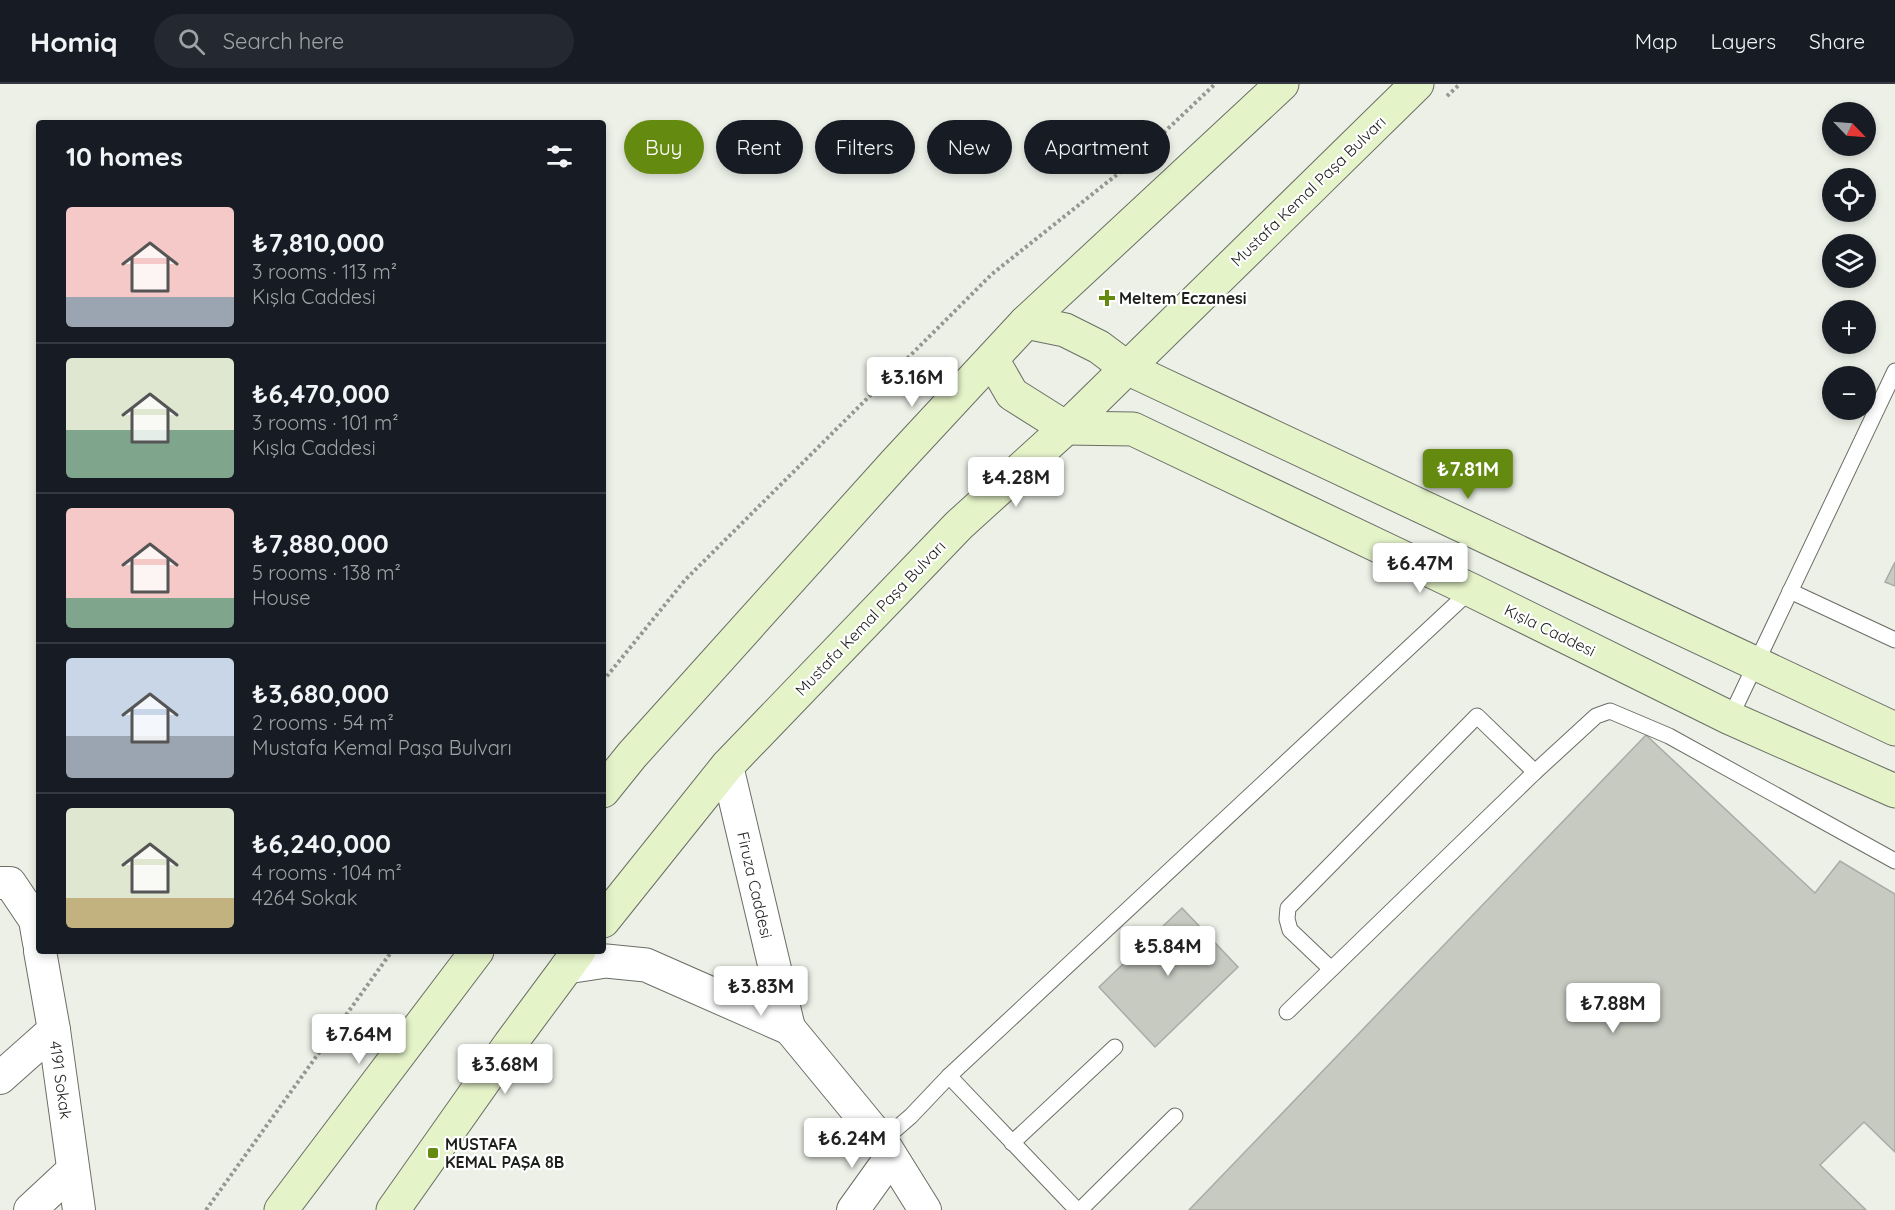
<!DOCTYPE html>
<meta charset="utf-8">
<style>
body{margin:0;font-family:Quicksand,sans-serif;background:#242831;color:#f1f3f6;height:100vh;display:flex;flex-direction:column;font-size:22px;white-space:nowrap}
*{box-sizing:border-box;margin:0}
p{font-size:20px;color:#9ea1a6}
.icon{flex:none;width:33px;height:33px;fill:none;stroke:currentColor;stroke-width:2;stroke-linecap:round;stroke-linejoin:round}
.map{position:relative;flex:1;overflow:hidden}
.panel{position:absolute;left:36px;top:36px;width:570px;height:834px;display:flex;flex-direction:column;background:#171b24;border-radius:6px;box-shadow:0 3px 9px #0003}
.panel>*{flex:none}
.guide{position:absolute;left:624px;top:36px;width:570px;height:54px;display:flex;gap:12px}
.needle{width:39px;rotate:115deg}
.buttons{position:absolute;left:1822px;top:18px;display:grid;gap:12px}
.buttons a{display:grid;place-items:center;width:54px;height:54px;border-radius:50%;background:#171b24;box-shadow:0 3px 9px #0003;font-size:30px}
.price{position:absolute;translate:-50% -51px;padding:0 14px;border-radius:6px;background:#fff;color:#222;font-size:20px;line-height:39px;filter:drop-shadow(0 2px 3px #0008)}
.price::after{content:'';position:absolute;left:50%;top:36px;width:18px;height:14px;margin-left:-9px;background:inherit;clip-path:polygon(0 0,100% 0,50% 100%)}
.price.selected{background:#658a10;color:#fff}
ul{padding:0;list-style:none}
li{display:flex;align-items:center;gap:18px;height:150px;padding:0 30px}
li+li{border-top:2px solid #363941}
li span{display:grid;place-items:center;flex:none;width:168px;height:120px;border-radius:6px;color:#555}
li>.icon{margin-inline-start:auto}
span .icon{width:72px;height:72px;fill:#fffc;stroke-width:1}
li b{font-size:26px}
h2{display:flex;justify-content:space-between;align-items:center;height:72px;padding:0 30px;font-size:26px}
.pill{padding:0 21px;border-radius:27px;background:#171b24;box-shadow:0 3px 9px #0003;font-size:21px;line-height:54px}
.pill.selected{background:#658a10;color:#fff}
header{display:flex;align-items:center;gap:36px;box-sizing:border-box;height:84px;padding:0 30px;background:#171b24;border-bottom:2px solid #363941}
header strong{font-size:28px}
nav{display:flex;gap:33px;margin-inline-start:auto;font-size:21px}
.search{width:420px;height:54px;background:#242831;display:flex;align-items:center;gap:15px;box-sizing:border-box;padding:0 21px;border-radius:33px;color:#9ea1a6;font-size:22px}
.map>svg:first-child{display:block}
.building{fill:#c6cac1;stroke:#a8aca4;stroke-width:1.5}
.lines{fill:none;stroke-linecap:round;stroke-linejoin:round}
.service-casing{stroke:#6b6e66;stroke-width:17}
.minor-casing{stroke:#6b6e66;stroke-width:34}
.tertiary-casing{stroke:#6b6e66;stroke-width:35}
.secondary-casing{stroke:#6b6e66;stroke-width:35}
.path{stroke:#959891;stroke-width:4;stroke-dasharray:3 3;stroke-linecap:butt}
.service{stroke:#fff;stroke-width:15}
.minor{stroke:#fff;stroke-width:32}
.tertiary{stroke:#fff;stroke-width:33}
.secondary{stroke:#e4f3c8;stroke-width:33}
.poi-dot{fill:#658a10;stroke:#fff;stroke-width:2}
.labels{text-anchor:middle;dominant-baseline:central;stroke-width:4.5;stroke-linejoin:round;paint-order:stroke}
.street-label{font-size:16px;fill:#1d1f1b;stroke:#fff}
.poi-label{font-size:16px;font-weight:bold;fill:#1d1f1b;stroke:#fff;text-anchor:start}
</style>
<header>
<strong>Homiq</strong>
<div class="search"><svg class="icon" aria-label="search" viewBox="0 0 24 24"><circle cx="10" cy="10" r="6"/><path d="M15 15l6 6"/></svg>Search here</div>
<nav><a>Map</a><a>Layers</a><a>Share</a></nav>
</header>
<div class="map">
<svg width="1895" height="1126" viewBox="0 0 1895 1126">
<rect width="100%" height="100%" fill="#ecf0e7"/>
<!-- building -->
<g class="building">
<path d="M1895 478V502L1885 498Z"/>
<path d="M1646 651 1815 809 1840 777 1895 810V1068L1864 1038 1820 1081 1866 1126H1189Z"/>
<path d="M1182 824 1238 883 1155 963 1099 903Z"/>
</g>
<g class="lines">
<defs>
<g id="service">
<path d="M1790 507 1895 556"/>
<path d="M1730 634 1895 287"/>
<path d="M1331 885 1290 846 1287 835 1288 824 1477 632 1535 688"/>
<path d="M1287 928 1535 688 1596 632 1610 627 1669 652 1895 777"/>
<path d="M949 992 1077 1126"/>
<path d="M882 1057 911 1032 949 992 1471 506"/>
<path d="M1012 1059 1115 963"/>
<path d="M1080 1126 1175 1032"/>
</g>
<g id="minor">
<path d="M727 682 789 944 882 1057 925 1126"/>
<path d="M0 799H10L35 836 39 859"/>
<path d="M40 867 54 946 79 1126"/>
<path d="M0 994 54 946"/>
<path d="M30 1126 73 1086"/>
<path d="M853 1126 891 1073"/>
</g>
<path id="tertiary" d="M567 883 606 877 646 881 789 944"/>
<g id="secondary">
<path d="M1026 238 1065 246 1099 263 1127 284 1895 645"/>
<path d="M993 277 1012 310 1066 344 1133 345 1471 506 1730 634 1895 707"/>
<path d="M603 707 632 671 896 378 1026 238 1282 0"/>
<path d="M603 837 727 682 959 441 1066 344 1417 0"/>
<path d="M281 1126 477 867"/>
<path d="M393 1126 510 960 579 867"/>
</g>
</defs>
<!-- service casing -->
<use href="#service" class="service-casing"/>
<!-- minor casing -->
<use href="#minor" class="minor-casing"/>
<!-- tertiary casing -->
<use href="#tertiary" class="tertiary-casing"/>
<!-- secondary casing -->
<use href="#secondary" class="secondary-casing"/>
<!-- path -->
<g class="path">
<path d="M1447 12 1460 0"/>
<path d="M603 597 685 496 992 190 1134 77 1215 0"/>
<path d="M206 1126 392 867"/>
</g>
<!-- service -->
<use href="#service" class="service"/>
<!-- minor -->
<use href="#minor" class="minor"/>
<!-- tertiary -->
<use href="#tertiary" class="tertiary"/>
<!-- secondary -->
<use href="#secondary" class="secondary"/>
</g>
<!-- markers -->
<g class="poi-dot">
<path d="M1104 205h6v6h6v6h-6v6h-6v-6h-6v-6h6z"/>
<rect x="427" y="1063" width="12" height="12" rx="3"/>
</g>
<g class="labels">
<!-- street labels -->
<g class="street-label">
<text transform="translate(1308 107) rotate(-44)">Mustafa Kemal Paşa Bulvarı</text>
<text transform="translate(870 534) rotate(-46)">Mustafa Kemal Paşa Bulvarı</text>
<text transform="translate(1550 546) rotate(26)">Kışla Caddesi</text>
<text transform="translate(755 801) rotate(77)">Firuza Caddesi</text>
<text transform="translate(61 996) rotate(82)">4191 Sokak</text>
</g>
<!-- poi labels -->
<g class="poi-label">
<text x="1119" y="214">Meltem Eczanesi</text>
<text x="445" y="1060">MUSTAFA<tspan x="445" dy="18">KEMAL PAŞA 8B</tspan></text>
</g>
</g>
</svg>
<div class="buttons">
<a><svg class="needle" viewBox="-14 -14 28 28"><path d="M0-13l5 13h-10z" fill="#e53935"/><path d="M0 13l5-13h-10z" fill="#9ea1a6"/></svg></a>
<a><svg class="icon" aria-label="locate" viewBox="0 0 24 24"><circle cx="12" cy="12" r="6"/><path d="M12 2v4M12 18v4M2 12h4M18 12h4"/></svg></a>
<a><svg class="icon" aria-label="layers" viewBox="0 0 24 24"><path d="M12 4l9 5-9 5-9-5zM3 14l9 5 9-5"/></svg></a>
<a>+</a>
<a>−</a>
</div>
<b class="price" style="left:912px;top:324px">₺3.16M</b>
<b class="price selected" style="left:1468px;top:416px">₺7.81M</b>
<b class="price" style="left:1016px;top:424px">₺4.28M</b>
<b class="price" style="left:1420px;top:510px">₺6.47M</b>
<b class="price" style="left:1168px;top:893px">₺5.84M</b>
<b class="price" style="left:761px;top:933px">₺3.83M</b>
<b class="price" style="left:1613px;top:950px">₺7.88M</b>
<b class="price" style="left:359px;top:981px">₺7.64M</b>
<b class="price" style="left:505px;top:1011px">₺3.68M</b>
<b class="price" style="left:852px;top:1085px">₺6.24M</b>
<div class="guide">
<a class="pill selected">Buy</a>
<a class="pill">Rent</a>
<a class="pill">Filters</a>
<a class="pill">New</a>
<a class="pill">Apartment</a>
</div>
<section class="panel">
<h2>10 homes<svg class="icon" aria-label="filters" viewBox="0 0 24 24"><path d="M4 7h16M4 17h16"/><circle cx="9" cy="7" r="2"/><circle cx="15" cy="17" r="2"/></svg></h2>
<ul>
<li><span style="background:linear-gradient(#f6c9c9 75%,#9aa5b1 0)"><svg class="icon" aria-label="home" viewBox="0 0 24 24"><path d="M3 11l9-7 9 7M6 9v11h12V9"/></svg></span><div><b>₺7,810,000</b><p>3 rooms · 113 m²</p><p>Kışla Caddesi</p></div></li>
<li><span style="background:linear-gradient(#dfe7d0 60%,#7fa58c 0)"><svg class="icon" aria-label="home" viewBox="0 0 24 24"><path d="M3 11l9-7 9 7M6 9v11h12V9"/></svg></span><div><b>₺6,470,000</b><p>3 rooms · 101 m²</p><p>Kışla Caddesi</p></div></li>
<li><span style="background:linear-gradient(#f6c9c9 75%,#7fa58c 0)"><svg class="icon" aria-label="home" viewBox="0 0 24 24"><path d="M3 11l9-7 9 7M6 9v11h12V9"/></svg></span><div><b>₺7,880,000</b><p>5 rooms · 138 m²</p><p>House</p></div></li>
<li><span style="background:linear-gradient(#c9d6e8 65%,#9aa5b1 0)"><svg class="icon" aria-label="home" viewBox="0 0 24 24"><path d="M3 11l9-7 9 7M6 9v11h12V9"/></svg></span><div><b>₺3,680,000</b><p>2 rooms · 54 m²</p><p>Mustafa Kemal Paşa Bulvarı</p></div></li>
<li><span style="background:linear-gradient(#dfe7d0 75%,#c2b280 0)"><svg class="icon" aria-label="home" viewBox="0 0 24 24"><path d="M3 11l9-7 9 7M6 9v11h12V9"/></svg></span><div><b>₺6,240,000</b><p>4 rooms · 104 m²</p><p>4264 Sokak</p></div></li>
</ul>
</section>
</div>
